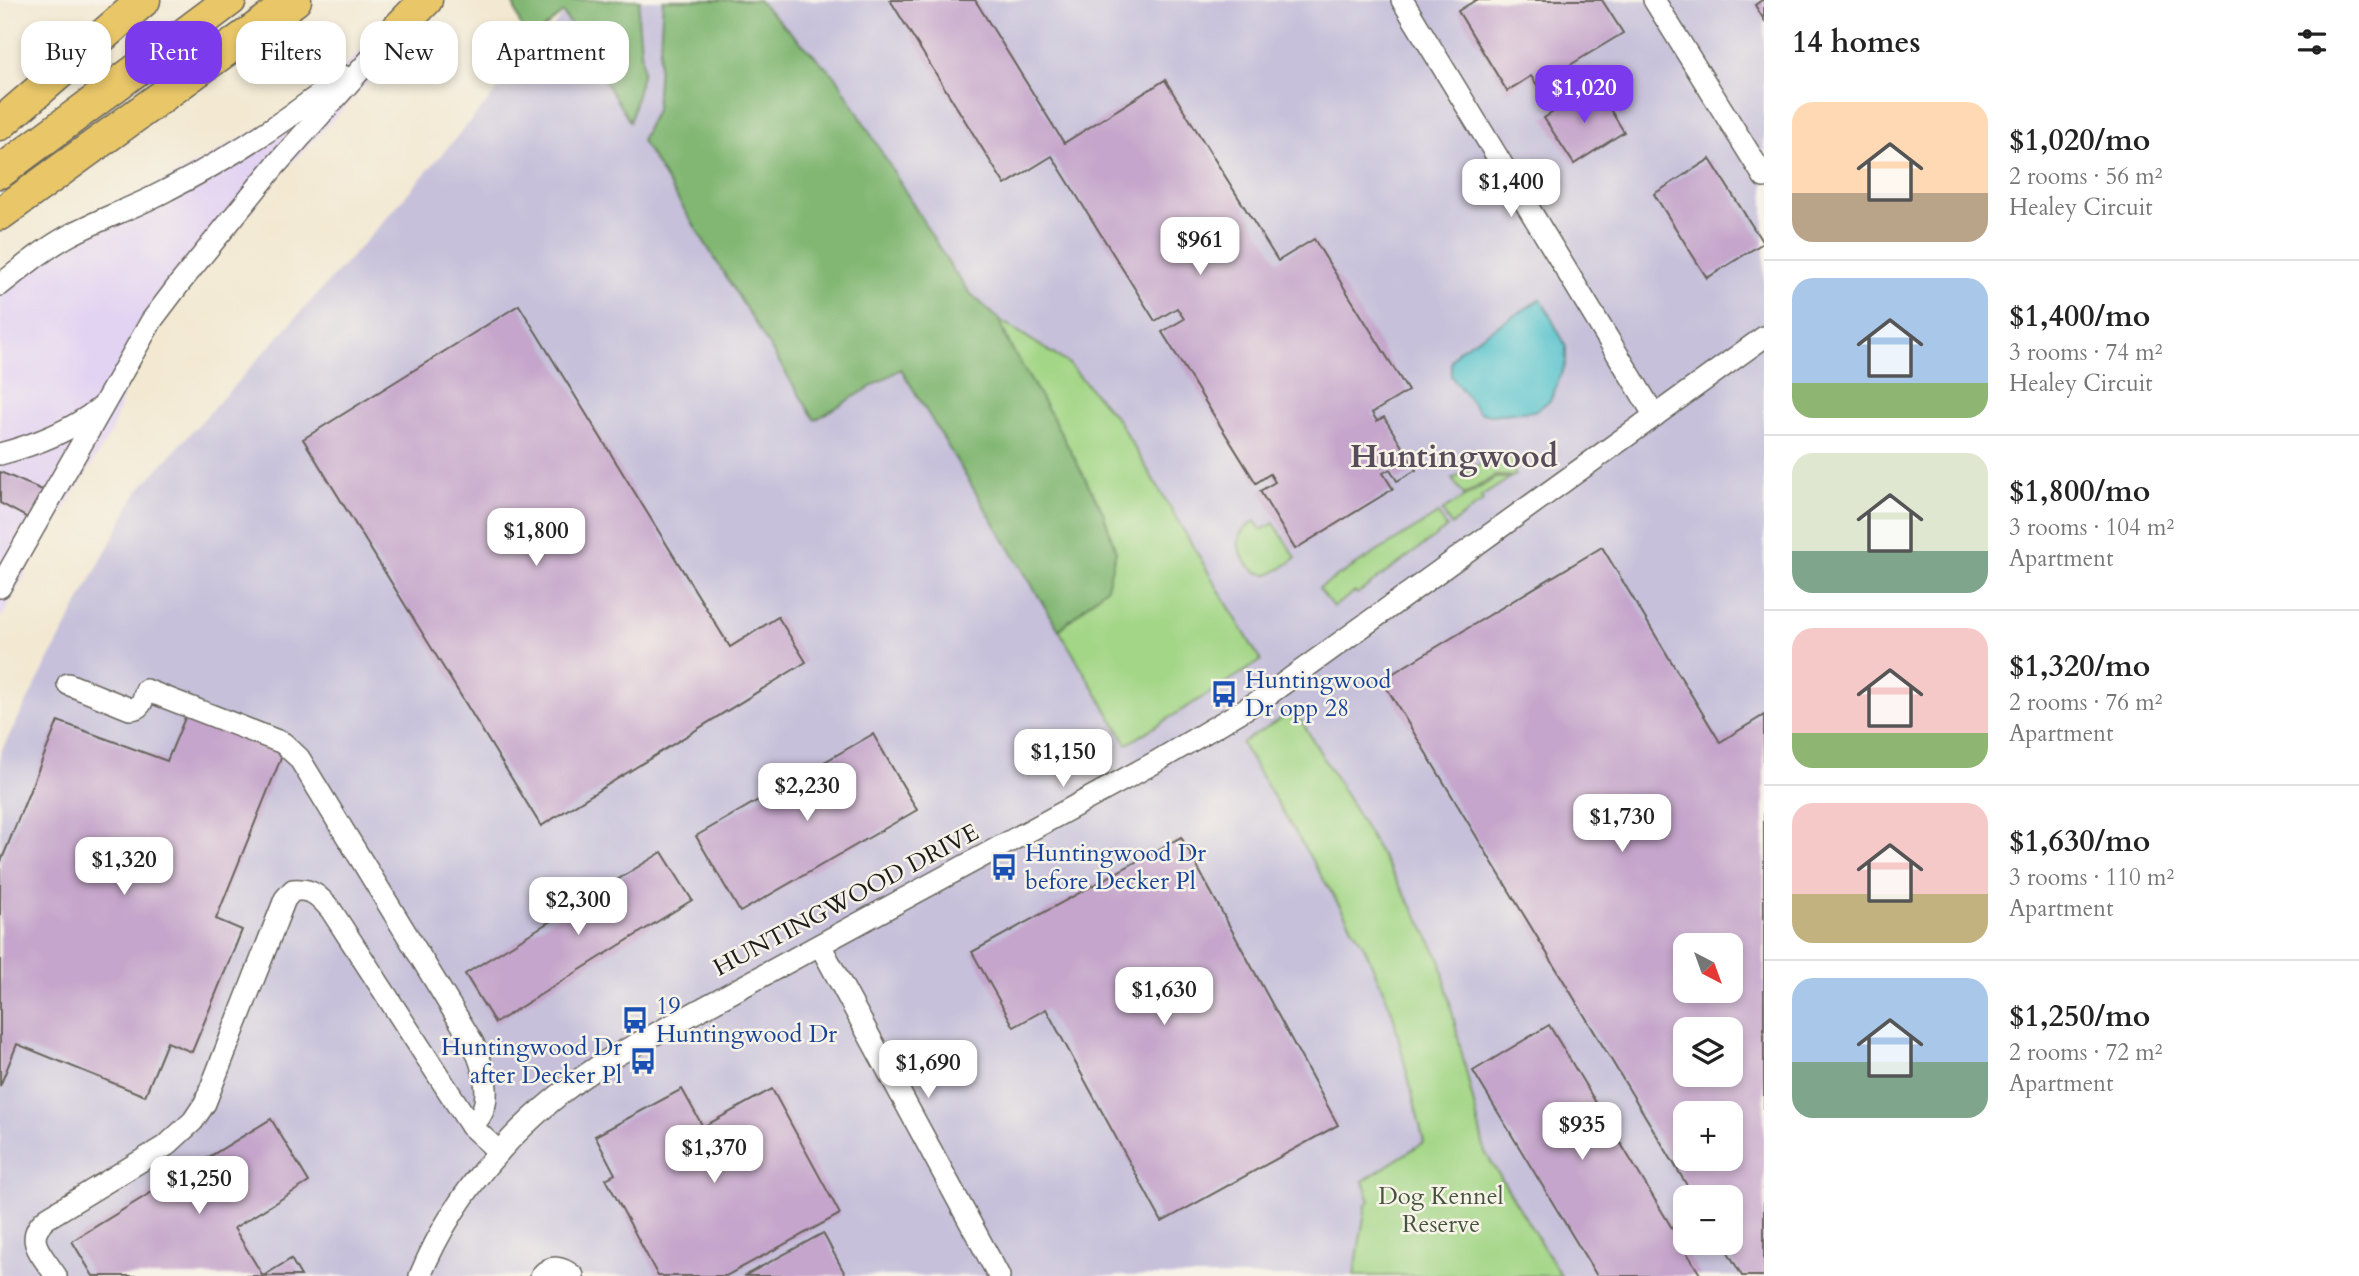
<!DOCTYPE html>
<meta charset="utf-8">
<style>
body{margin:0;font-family:Cardo,serif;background:#f2f2f2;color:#222;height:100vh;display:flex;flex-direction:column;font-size:26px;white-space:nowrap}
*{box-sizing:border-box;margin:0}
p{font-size:23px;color:#767676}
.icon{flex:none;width:38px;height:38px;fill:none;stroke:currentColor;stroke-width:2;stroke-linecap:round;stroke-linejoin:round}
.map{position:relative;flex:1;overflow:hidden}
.sheet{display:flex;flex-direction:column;background:#fff;width:595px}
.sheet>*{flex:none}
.top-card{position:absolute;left:21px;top:21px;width:665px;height:63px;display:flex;gap:14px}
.needle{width:46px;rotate:139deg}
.buttons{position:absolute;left:1673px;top:933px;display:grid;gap:14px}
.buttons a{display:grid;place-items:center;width:70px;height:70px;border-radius:14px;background:#fff;box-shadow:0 4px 10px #0003;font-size:35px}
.price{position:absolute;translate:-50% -60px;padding:0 16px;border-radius:14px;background:#fff;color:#222;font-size:23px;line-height:46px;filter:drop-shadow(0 2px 4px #0008)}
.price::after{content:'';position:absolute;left:50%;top:42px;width:21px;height:16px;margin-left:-10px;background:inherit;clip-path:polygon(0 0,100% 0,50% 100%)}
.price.on{background:#7c3aed;color:#fff}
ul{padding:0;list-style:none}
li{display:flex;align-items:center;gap:21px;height:175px;padding:0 28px}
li+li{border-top:2px solid #e0e0e0}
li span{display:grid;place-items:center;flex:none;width:196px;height:140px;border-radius:21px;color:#555}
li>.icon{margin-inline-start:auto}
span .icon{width:84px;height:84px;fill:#fffc;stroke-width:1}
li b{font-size:30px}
h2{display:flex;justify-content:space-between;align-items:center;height:84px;padding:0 28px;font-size:30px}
.chip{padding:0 24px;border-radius:21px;background:#fff;box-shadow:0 4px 10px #0003;font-size:24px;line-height:63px}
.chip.on{background:#7c3aed;color:#fff}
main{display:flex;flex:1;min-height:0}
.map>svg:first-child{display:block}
.built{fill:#e3d3f3}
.industrial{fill:#c6c0da;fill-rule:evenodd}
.green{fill:#a3d686;stroke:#607951;stroke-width:2}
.forest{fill:#82b773;stroke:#4f6a48;stroke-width:2}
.water{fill:#56c3cd;stroke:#397074;stroke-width:2}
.building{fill:#c5a5cb;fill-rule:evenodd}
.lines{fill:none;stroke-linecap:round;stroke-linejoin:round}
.minor-casing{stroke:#67645c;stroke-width:24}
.highway-casing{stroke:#67645c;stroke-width:35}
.minor{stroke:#fff;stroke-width:21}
.highway{stroke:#e9c769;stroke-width:32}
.labels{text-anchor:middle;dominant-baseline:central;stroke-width:5;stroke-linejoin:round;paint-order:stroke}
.transit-label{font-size:24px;fill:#164399;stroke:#f7f3e8;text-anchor:start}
.street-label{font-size:24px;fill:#1c1c1c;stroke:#f7f3e8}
.park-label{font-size:24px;fill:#44543c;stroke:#f7f3e8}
.district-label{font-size:32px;font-weight:bold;fill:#574c59;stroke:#f7f3e8}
</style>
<main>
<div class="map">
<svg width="1764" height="1276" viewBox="0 0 1764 1276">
<rect width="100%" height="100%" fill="#f7f3e8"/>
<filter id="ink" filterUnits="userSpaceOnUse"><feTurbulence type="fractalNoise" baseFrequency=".0143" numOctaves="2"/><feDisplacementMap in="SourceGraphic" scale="14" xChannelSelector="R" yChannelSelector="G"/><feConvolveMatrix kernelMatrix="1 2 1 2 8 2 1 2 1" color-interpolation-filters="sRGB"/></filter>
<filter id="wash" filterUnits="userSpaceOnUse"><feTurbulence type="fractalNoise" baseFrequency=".00686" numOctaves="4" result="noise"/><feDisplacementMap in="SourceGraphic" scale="28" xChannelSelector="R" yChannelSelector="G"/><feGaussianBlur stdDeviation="1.57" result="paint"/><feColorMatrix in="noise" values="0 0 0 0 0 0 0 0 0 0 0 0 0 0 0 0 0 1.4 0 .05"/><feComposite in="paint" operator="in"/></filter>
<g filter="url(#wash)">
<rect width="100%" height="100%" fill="#f3e9d3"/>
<!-- built -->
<path class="built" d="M382 28 401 47 282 173 158 327 128 380 111 433 30 565 0 620V279L122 205 285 114 345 66Z"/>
<!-- industrial -->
<path class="industrial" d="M581 0H1764V1276H0V753L137 492 381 224 563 15ZM1685 945H1731V990H1685ZM1685 1029H1731V1074H1685ZM1685 1113H1731V1158H1685ZM1685 1197H1731V1242H1685Z"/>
<!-- green -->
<g class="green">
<path d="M1000 320 1069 364 1118 420 1261 661 1127 744 1059 630 1107 587Z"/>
<path d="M1513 456 1515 476H1495L1464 495 1452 479 1480 464Z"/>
<path d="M1495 478H1510L1481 497 1483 501 1451 525 1442 511Z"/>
<path d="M1438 514 1447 528 1357 594 1355 592 1333 607 1319 588Z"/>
<path d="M1255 521 1261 530 1274 523 1296 558C1288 564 1277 573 1266 574 1250 574 1235 551 1240 536 1242 529 1249 525 1255 521Z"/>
<path d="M1295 710 1421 922 1440 960 1485 1152 1561 1276H1354L1366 1205 1370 1202 1363 1181 1424 1142 1392 1011 1365 948 1241 743Z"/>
</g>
<!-- forest -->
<g class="forest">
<path d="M512 0H640L638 17 643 71 630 122 563 13 539 33 522 30Z"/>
<path d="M663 0H758L837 78 952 269 971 294 1000 320 1005 337 1052 416 1103 512 1116 551 1107 587 1059 630 901 369 815 420 641 140 656 110Z"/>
</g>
<!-- water -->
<path class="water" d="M1541 299 1566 346V363L1550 401 1534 411 1489 415 1479 412 1451 376V361L1459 350Z"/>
<g id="blocks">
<!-- building -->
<g class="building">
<path d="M890 0H975L1064 143 1165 80 1278 261 1314 239 1408 391 1372 413 1377 421 1384 417 1416 470 1397 481 1390 469 1383 473 1393 489 1295 549 1260 491 1275 482 1270 474 1256 483 1162 332 1184 319 1177 308 1155 321 1052 156 1005 185Z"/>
<path d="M1476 0H1602L1623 33 1537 85 1531 76 1507 91 1458 11Z"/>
<path d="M1762 0H1764V20L1755 5Z"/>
<path d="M1595 85 1624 132 1574 164 1544 118Z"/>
<path d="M1710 159 1763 243 1707 278 1654 194Z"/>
<path d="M519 305 730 647 778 617 806 662 541 826 303 439Z"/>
<path d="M0 472 52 494 37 523 0 503Z"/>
<path d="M1602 547 1720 742 1764 715V1276H1742L1722 1242H1731V1197H1694L1382 680ZM1685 945H1731V990H1685ZM1685 1029H1731V1074H1685ZM1685 1113H1731V1158H1685Z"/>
<path d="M187 713 283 753 216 919 242 930 192 1052 167 1042 145 1096 17 1044 0 1086V864L58 721 167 761Z"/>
<path d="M873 734 917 810 740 912 696 836Z"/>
<path d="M1181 837 1338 1125 1162 1222 1046 1009 1014 1027 972 952Z"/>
<path d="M662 852 692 900 495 1023 465 974Z"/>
<path d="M1549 1025 1701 1276H1597L1473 1071Z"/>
<path d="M682 1089 703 1127 772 1089 840 1214 726 1276H658L606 1179 615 1174 595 1136Z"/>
<path d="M271 1119 309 1182 234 1228 263 1276 291 1259 301 1276H93L72 1241Z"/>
<path d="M823 1233 846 1276H744Z"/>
</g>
</g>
</g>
<g filter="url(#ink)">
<use href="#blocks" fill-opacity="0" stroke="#67645c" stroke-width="2"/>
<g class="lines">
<defs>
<g id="minor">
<path d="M1402 0 1655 416"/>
<path d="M1654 0 1764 177"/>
<path d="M0 285C23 267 44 249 70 235 102 218 136 207 167 190 230 158 288 120 343 76"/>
<path d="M0 454C34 445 69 432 97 410"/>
<path d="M0 587 152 320 180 283 274 167 390 37"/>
<path d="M68 684 130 709C142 709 143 699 146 690L283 743 299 758 473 1043C484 1068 497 1106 471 1126"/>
<path d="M820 945 999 1276"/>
<path d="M56 1276C42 1254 22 1239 47 1218L167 1145 193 1121 205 1103 285 899 293 890C312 888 320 897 331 910L471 1126 499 1152"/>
<path d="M420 1276C458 1184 529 1109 613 1057L1154 763 1262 699 1764 337"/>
<path d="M541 1276C551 1264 562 1267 573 1276"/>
</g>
<g id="highway">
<path d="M390 37 426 0"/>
<path d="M0 124 144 0"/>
<path d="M0 172 230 0"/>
<path d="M0 214 295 0"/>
</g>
</defs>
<!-- minor casing -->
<use href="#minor" class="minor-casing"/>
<!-- highway casing -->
<use href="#highway" class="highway-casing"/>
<!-- minor -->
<use href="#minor" class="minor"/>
<!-- highway -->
<use href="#highway" class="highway"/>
</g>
</g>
<!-- icons -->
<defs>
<symbol id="bus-bare" viewBox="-9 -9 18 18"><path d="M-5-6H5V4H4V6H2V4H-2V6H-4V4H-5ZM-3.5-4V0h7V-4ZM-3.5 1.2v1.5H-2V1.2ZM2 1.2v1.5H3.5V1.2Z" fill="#1a4fb4" stroke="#f7f3e8" stroke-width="2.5" paint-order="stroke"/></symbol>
</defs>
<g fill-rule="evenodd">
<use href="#bus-bare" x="1205" y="675" width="38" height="38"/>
<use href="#bus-bare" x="985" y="848" width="38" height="38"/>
<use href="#bus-bare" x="616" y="1001" width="38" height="38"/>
<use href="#bus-bare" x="624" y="1042" width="38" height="38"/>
</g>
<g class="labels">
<!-- transit labels -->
<g class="transit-label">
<text x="1245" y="680">Huntingwood<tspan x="1245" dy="28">Dr opp 28</tspan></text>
<text x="1025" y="853">Huntingwood Dr<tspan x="1025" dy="28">before Decker Pl</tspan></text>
<text x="656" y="1006">19<tspan x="656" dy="28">Huntingwood Dr</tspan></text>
<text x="622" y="1047" text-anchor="end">Huntingwood Dr<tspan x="622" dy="28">after Decker Pl</tspan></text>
</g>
<!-- street labels -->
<g class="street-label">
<text transform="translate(846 900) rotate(-28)">HUNTINGWOOD DRIVE</text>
</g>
<!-- park labels -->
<g class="park-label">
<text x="1441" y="1196">Dog Kennel<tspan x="1441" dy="28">Reserve</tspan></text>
</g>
<!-- district labels -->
<g class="district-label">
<text x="1454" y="457">Huntingwood</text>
</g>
</g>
</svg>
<div class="buttons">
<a><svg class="needle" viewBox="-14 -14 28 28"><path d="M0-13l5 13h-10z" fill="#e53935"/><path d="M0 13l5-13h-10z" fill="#767676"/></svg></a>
<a><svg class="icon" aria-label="layers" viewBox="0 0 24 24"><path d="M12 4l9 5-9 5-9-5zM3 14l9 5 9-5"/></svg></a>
<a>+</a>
<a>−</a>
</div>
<b class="price on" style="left:1584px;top:125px">$1,020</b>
<b class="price" style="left:1511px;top:219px">$1,400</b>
<b class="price" style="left:1200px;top:277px">$961</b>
<b class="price" style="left:536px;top:568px">$1,800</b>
<b class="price" style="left:1063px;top:789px">$1,150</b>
<b class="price" style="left:807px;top:823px">$2,230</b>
<b class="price" style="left:1622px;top:854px">$1,730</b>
<b class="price" style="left:124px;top:897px">$1,320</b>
<b class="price" style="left:578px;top:937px">$2,300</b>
<b class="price" style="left:1164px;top:1027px">$1,630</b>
<b class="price" style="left:928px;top:1100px">$1,690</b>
<b class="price" style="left:1582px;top:1162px">$935</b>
<b class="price" style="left:714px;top:1185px">$1,370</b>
<b class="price" style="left:199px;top:1216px">$1,250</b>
<div class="top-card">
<a class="chip">Buy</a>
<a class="chip on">Rent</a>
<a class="chip">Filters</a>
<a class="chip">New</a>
<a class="chip">Apartment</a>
</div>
</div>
<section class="sheet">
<h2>14 homes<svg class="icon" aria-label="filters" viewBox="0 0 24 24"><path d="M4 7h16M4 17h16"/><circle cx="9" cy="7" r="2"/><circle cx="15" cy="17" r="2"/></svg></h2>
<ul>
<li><span style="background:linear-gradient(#ffd9b3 65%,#b9a48a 0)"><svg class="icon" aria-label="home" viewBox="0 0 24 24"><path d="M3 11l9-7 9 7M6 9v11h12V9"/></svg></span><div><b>$1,020/mo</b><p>2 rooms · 56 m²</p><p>Healey Circuit</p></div></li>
<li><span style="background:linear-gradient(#a9c7e8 75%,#8fb573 0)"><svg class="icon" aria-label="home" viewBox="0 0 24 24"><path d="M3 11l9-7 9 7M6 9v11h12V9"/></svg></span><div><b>$1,400/mo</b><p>3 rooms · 74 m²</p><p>Healey Circuit</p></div></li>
<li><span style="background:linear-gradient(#dfe7d0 70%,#7fa58c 0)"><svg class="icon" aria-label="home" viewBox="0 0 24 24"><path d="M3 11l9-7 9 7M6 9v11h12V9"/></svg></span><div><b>$1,800/mo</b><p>3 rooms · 104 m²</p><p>Apartment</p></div></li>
<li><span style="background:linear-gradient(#f6c9c9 75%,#8fb573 0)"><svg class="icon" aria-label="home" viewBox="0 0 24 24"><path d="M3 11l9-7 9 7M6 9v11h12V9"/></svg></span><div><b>$1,320/mo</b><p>2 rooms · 76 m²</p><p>Apartment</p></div></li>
<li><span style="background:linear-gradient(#f6c9c9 65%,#c2b280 0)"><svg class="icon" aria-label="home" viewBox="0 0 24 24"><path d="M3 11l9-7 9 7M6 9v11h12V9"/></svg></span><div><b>$1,630/mo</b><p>3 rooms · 110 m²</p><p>Apartment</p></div></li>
<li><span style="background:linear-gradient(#a9c7e8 60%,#7fa58c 0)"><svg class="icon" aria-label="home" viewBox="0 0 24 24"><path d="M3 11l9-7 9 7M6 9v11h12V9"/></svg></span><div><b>$1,250/mo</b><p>2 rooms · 72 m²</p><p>Apartment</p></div></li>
</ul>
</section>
</main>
